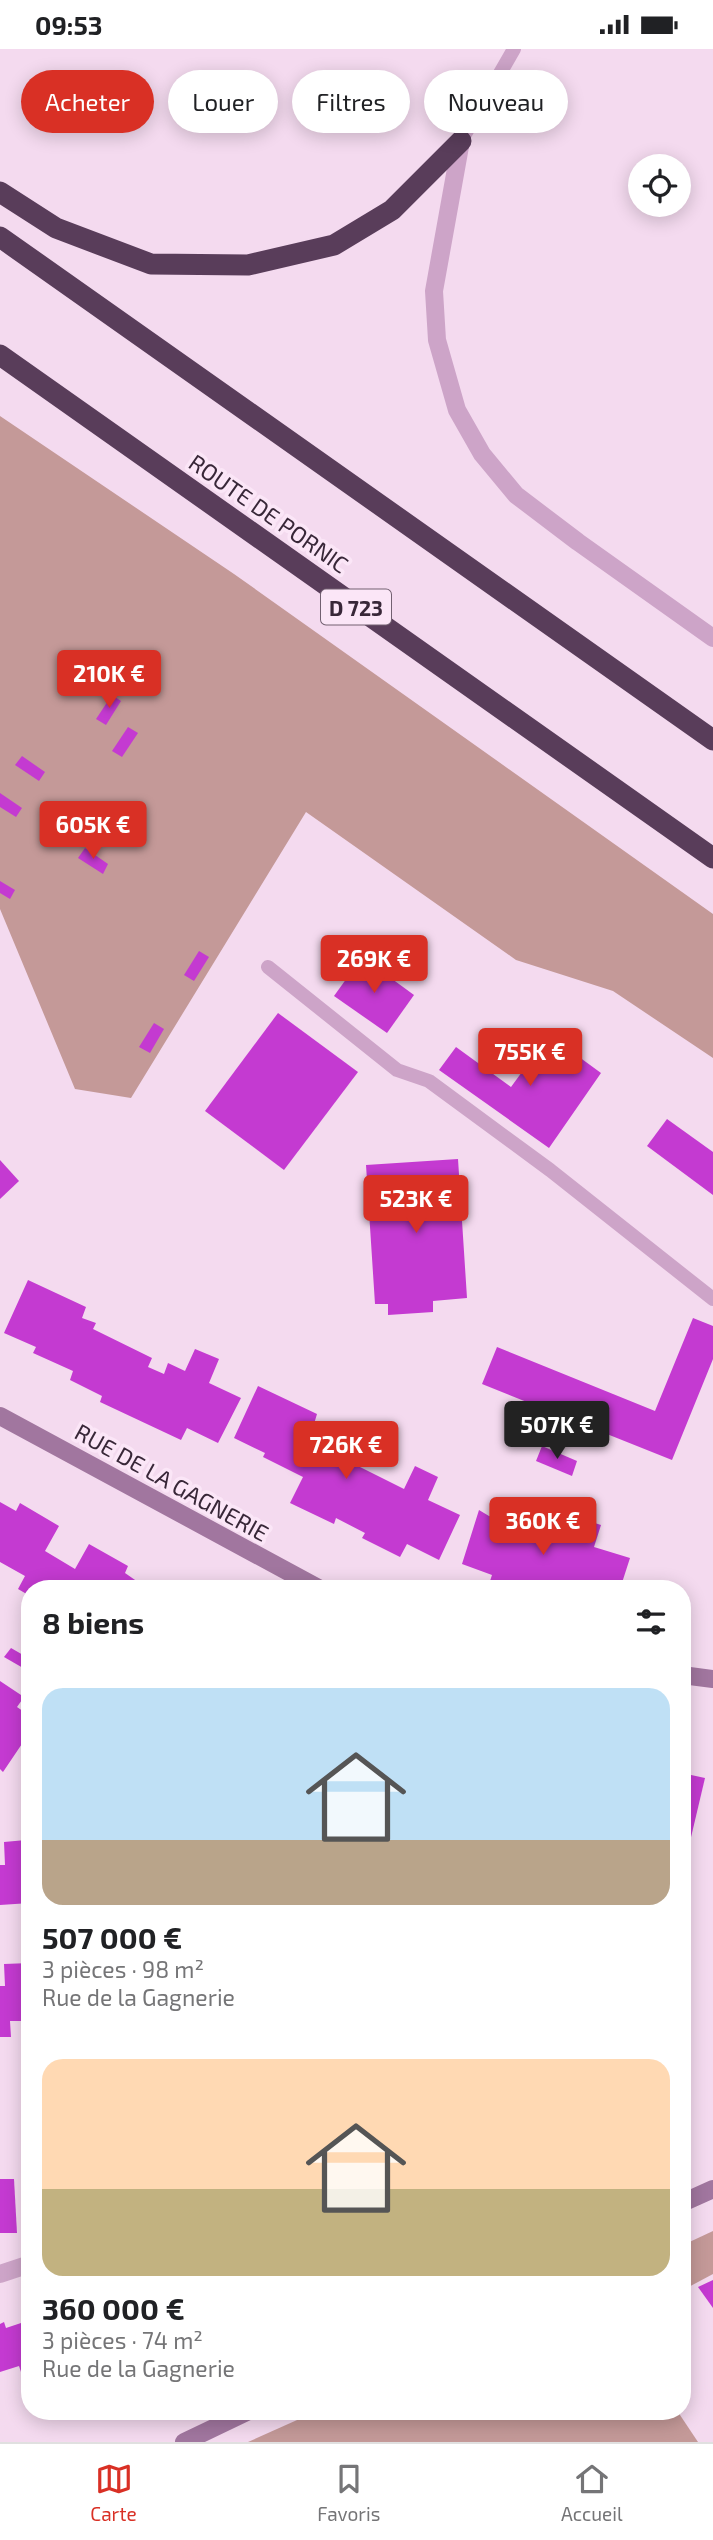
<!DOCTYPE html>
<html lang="fr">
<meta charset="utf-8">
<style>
body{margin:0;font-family:"Exo 2",sans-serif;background:#f6f6f6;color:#202124;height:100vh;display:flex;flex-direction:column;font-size:26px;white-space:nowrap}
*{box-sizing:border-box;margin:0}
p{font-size:23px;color:#757577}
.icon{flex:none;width:38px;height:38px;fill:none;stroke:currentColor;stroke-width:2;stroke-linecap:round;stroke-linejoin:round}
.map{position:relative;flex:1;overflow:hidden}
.details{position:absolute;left:21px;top:1531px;width:670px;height:840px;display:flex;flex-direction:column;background:#fff;border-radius:28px;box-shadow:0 4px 18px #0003}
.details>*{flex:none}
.hud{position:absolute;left:21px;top:21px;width:672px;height:63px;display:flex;gap:14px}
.tools{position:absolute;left:628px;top:105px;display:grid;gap:14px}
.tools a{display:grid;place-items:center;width:63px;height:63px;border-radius:50%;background:#fff;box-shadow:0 4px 18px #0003;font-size:35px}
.price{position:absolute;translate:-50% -60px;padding:0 16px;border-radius:7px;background:#d93025;color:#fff;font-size:23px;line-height:46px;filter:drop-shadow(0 2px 4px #0008)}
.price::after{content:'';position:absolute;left:50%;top:42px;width:21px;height:16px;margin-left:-10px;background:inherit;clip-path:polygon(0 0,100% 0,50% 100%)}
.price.active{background:#222;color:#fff}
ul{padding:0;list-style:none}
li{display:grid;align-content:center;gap:14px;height:371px;padding:0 21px}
li span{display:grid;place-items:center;height:217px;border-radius:21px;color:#555}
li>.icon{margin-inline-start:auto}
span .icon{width:126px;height:126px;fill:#fffc;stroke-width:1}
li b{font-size:30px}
h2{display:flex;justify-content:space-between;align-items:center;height:84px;padding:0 21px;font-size:30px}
.pill{padding:0 24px;border-radius:32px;background:#fff;box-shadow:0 4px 18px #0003;font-size:24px;line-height:63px}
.pill.active{background:#d93025;color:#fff}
.status{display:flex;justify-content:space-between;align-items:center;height:49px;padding:0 35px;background:#fff;direction:ltr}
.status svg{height:19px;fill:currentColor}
.tabs{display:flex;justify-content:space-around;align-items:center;height:98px;border-top:2px solid #e0e0e0;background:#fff;font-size:19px;color:#757577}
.tabs a{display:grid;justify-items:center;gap:4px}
.tabs .active{color:#d93025}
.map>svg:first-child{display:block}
.green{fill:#c49998}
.building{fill:#c43ad1}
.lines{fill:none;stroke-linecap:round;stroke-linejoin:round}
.lane{stroke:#cda4c8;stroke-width:14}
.street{stroke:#cda4c8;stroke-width:18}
.secondary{stroke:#a1769f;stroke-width:18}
.highway{stroke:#593d5a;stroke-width:21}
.labels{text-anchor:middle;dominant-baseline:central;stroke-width:7;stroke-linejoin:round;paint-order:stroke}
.shield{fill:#fbe6f7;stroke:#726071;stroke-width:2}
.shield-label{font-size:21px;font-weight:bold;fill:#382738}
.street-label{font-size:23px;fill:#382738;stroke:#fbe6f7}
</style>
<div class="status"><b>09:53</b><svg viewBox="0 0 49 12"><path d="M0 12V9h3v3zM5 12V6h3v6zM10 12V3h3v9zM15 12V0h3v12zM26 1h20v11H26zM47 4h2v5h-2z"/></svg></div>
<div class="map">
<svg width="713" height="2393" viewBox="0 0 713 2393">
<rect width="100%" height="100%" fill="#f4daef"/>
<!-- green -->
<g class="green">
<path d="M0 367 234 525 713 865V1009L613 942 516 911 306 763 131 1049 75 1040 0 860Z"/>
<path d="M713 2182V2225L683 2241V2196Z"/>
<path d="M315 2363H678L698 2393H248Z"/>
</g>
<!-- building -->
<g class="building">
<path d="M112 646 121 652 106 676 96 670Z"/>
<path d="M128 678 138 684 122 708 112 702Z"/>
<path d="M22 707 45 723 39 732 15 716Z"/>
<path d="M0 744 22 759 16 768 0 758Z"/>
<path d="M85 799 108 815 103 825 78 809Z"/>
<path d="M0 832 15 841 10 850 0 844Z"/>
<path d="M199 902 209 908 194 932 184 926Z"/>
<path d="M362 908 414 946 387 984 334 947Z"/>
<path d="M278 964 358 1023 284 1121 205 1062Z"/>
<path d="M154 974 164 980 150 1004 139 998Z"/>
<path d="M549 986 601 1024 549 1099 439 1021 456 998 511 1038Z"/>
<path d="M667 1070 713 1103V1146L647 1097Z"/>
<path d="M458 1110 467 1249 433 1252V1263L388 1266V1255H375L366 1116Z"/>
<path d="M0 1111 19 1132 0 1150Z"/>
<path d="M28 1231 86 1258 82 1269 96 1274 93 1280 152 1309 148 1318 164 1325 168 1314 185 1322 195 1300 219 1310 209 1334 241 1349 218 1394 187 1379 181 1391 100 1353 102 1347 70 1331 73 1322 33 1304 36 1298 4 1284Z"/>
<path d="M693 1269 713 1277V1310L672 1411 482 1335 497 1298 655 1362Z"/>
<path d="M258 1337 317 1365 314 1375 325 1380 313 1407 328 1415 339 1392 364 1404 358 1417 404 1440 415 1417 438 1428 428 1451 460 1466 439 1511 407 1495 400 1508 362 1489 365 1484 336 1469 334 1475 290 1454 303 1428 263 1408 265 1404 234 1389Z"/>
<path d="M542 1397 577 1412 572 1427 536 1412Z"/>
<path d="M0 1453 16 1462 20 1454 59 1477 45 1502 75 1520 89 1495 128 1517 125 1524 148 1540H30V1547L18 1540 25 1527 0 1513Z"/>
<path d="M479 1461 489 1467 540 1481 538 1491 551 1495 553 1486 569 1490 576 1468 601 1476 594 1498 630 1509 620 1540H516L490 1532 492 1526 462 1515Z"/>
<path d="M11 1599 30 1610V1623L4 1608Z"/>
<path d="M0 1632 24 1648 17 1658 30 1667V1683L3 1723 0 1720Z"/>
<path d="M682 1724 705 1729 684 1818H682Z"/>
<path d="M26 1751H30V1854L0 1856V1816H5L4 1793 26 1791Z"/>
<path d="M30 1914V1972H10L11 1988H0V1937H5L4 1915Z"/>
<path d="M0 2130H14L17 2184H0Z"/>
<path d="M713 2231V2259L698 2238Z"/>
<path d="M30 2271V2333L25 2335 19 2317 0 2323V2275L4 2273 6 2279Z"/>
</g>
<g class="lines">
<!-- lane -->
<g class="lane">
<path d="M461 92 514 0"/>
<path d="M268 918 397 1021 429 1032 550 1121 713 1250"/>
</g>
<!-- street -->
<g class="street">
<path d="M461 92 434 242 437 291 457 361 482 405 516 446 578 493 713 589"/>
<path d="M0 2225 30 2215"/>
</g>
<!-- secondary -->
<g class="secondary">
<path d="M0 1367 320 1540"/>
<path d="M682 1626 713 1630"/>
<path d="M682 2154 713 2140"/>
<path d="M184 2393 249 2362"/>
</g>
<!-- highway -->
<g class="highway">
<path d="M0 143 56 179 151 215 248 216 334 196 392 161 461 92"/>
<path d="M0 188 713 691"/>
<path d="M0 306 713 809"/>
</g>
</g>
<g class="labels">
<!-- shield labels -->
<rect class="shield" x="321" y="540.5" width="70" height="35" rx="5"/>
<g class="shield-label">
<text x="356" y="558">D 723</text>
</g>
<!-- street labels -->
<g class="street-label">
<text transform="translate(269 464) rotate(35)">ROUTE DE PORNIC</text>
<text transform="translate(172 1433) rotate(29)">RUE DE LA GAGNERIE</text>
</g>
</g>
</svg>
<div class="tools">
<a><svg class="icon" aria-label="locate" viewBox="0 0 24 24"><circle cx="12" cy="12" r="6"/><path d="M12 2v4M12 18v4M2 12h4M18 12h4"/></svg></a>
</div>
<b class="price" style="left:109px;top:661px">210K €</b>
<b class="price" style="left:93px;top:812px">605K €</b>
<b class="price" style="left:374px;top:946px">269K €</b>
<b class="price" style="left:530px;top:1039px">755K €</b>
<b class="price" style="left:416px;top:1186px">523K €</b>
<b class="price active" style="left:557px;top:1412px">507K €</b>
<b class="price" style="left:346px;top:1432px">726K €</b>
<b class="price" style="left:543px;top:1508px">360K €</b>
<div class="hud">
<a class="pill active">Acheter</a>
<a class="pill">Louer</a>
<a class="pill">Filtres</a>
<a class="pill">Nouveau</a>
</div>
<section class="details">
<h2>8 biens<svg class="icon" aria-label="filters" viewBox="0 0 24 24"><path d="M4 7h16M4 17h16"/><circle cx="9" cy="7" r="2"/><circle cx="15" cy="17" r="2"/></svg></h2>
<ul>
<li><span style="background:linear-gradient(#bfe0f5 70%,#b9a48a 0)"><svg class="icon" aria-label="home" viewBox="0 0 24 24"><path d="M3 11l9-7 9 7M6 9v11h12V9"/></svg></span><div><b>507 000 €</b><p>3 pièces · 98 m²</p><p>Rue de la Gagnerie</p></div></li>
<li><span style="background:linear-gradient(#ffd9b3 60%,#c2b280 0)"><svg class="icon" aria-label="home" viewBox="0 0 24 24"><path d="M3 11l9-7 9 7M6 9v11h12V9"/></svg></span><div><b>360 000 €</b><p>3 pièces · 74 m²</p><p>Rue de la Gagnerie</p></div></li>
</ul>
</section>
</div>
<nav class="tabs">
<a class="active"><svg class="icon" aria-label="map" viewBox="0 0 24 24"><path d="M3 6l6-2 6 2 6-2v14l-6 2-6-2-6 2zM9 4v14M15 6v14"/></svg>Carte</a>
<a><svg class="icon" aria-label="saved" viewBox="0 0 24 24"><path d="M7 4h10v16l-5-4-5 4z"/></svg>Favoris</a>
<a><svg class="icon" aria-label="home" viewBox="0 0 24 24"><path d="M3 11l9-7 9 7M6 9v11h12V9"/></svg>Accueil</a>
</nav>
